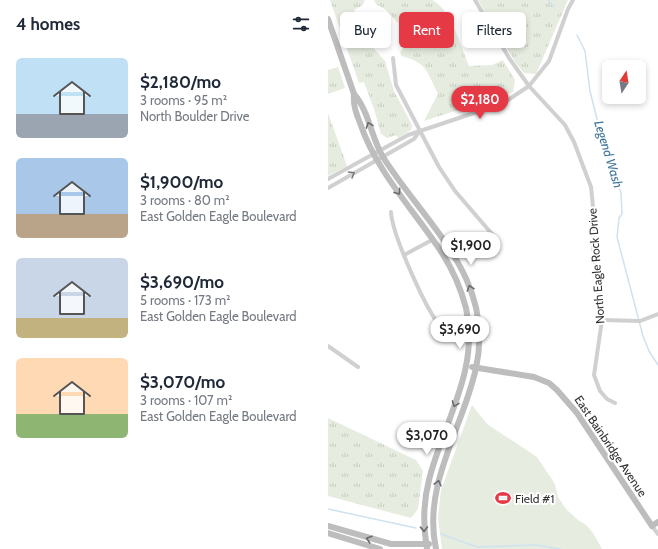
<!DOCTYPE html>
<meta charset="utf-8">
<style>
body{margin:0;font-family:Cabin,sans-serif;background:#f6f6f7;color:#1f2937;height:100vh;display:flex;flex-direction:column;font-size:15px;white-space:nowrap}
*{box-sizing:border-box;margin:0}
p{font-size:13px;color:#747a83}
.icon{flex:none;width:22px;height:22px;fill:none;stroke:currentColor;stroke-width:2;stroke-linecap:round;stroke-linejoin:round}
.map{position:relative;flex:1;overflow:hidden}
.drawer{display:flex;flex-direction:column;background:#fff;width:328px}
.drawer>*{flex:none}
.banner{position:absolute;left:12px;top:12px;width:258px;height:36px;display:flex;gap:8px}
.needle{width:26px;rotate:12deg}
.buttons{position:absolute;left:274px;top:60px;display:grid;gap:8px}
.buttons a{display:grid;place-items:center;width:44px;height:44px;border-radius:6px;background:#fff;box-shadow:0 2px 6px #0003;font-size:20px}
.price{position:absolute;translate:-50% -34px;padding:0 9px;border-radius:14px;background:#fff;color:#222;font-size:13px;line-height:26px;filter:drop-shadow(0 1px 2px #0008)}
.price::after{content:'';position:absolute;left:50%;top:24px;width:12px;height:9px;margin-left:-6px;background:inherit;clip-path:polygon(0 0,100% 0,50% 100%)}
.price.selected{background:#e63946;color:#fff}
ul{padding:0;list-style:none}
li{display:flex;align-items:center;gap:12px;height:100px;padding:0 16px}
li span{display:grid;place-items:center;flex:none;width:112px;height:80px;border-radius:6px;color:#555}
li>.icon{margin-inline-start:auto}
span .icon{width:48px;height:48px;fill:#fffc;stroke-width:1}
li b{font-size:17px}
h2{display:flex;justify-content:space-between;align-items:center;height:48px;padding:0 16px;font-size:17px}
.chip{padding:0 14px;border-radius:6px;background:#fff;box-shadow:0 2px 6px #0003;font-size:14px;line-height:36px}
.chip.selected{background:#e63946;color:#fff}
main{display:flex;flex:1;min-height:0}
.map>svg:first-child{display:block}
.grass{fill:url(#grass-tufts)}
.park{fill:#e6ecdf}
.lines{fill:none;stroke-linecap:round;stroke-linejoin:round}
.stream{stroke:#cfe2ee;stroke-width:1.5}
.street{stroke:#d0d0d0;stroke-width:4}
.secondary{stroke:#bdbdbd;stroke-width:6}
.oneway{stroke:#6a6a6a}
.oneway2{stroke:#7a7a7a}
.labels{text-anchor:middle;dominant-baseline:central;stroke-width:4;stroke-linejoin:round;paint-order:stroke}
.street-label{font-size:12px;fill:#333;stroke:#fff}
.poi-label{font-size:12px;fill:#333;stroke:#fff;text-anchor:start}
.water-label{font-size:13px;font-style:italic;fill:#3f7597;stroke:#fff}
</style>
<main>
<section class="drawer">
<h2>4 homes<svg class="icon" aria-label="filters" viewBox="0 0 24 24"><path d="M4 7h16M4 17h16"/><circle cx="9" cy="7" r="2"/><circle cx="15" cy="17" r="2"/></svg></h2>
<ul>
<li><span style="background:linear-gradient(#bfe0f5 70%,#9aa5b1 0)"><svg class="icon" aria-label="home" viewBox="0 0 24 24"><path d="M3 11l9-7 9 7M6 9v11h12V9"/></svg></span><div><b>$2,180/mo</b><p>3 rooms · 95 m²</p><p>North Boulder Drive</p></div></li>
<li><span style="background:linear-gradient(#a9c7e8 70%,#b9a48a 0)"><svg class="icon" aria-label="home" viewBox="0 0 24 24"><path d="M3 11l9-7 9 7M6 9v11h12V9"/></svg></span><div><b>$1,900/mo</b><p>3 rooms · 80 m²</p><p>East Golden Eagle Boulevard</p></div></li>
<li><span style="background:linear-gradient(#c9d6e8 75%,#c2b280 0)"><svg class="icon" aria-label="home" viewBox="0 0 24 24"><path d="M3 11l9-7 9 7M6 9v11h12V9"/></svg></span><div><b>$3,690/mo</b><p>5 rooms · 173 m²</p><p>East Golden Eagle Boulevard</p></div></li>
<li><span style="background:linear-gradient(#ffd9b3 70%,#8fb573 0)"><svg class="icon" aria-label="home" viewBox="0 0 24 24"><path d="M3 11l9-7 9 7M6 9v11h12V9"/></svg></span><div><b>$3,070/mo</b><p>3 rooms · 107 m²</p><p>East Golden Eagle Boulevard</p></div></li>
</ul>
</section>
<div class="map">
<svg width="330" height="549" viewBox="0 0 330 549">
<defs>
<pattern id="grass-tufts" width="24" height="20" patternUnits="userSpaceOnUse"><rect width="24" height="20" fill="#e6ecdf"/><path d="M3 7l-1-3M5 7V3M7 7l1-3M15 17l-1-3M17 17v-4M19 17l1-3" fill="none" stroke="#c6cbc0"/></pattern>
</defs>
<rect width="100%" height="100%" fill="#fff"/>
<!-- grass -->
<g class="grass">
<path d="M2 0H37L34 6 27 9 24 19V24L57 61 66 91 84 125 83 130 70 138 68 135 59 138 53 134 46 109 36 82 31 83Z"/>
<path d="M46 0C56 0 96 0 104 0 122 7 134 49 141 66L164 65 175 60 187 80 185 92 96 121 110 94C99 72 99 62 73 56L72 52 76 47 86 44 89 34 86 29 69 22 58 10 48 4Z"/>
<path d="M150 0H240L208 74 196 73 187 62Z"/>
<path d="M10 67 17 88 0 94V70Z"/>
<path d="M0 113 19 166 0 176Z"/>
<path d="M0 418 88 460 95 471 90 509 83 518 0 496Z"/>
</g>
<!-- park -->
<path class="park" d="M144 405 159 424 209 457 227 484 230 497 238 509 250 520 258 525 265 533 274 549H114L110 518 113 490Z"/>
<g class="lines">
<!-- stream -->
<g class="stream">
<path d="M220 0 226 7"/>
<path d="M249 35 257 51 262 91 272 131 293 193 294 214 291 218 289 237 315 336 321 351 330 365"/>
<path d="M0 509 88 528"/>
<path d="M113 534 149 547 208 545 232 549"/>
</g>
<!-- street -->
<g class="street">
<path d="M147 0 181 58 201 86 237 125 246 142 263 187 265 207V246L274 320 266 375 272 391 279 399 287 403"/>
<path d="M65 58 68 85 111 167 127 191 170 241"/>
<path d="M0 179 80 135 149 112 180 100 201 86 221 61 240 9 245 0"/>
<path d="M0 188 86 139 91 132"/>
<path d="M63 212C64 234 99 313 114 328 117 331 121 333 125 335"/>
<path d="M76 255 104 240"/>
<path d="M274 320 312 321 330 314"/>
<path d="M0 346 30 367"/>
<path d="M324 526 330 534"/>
</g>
<!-- secondary -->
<g class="secondary">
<path d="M0 19 26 94C25 105 28 113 32 123 49 173 86 210 114 253 125 270 133 289 138 308 152 370 115 423 101 480 95 503 95 526 99 549"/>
<path d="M26 94C41 111 43 137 55 157 97 224 168 278 148 368 135 428 94 485 108 549"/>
<path d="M144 367 206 377 221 383 229 390 249 413 324 526 330 522"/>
<path d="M0 526 63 544H101"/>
<path d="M0 533 52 549"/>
</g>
</g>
<!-- one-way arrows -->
<defs><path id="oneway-chevron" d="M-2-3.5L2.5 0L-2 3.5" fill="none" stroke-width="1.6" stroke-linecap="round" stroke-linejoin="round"/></defs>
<g class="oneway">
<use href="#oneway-chevron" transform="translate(41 125) rotate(-110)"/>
<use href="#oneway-chevron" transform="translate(70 192) rotate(54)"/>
<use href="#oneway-chevron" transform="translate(142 288) rotate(-109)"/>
<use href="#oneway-chevron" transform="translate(127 404) rotate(110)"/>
<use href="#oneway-chevron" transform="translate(110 483) rotate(-76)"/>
<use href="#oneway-chevron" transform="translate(96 529) rotate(88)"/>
<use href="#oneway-chevron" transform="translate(41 539) rotate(-162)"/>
</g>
<use class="oneway2" href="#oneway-chevron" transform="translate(24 174) rotate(-31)"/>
<!-- icons -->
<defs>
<symbol id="stadium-bare" viewBox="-9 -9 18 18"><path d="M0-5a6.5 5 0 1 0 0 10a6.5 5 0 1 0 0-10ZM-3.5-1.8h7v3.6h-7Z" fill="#e63946" stroke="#fff" stroke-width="2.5" paint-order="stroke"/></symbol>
</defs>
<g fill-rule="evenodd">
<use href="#stadium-bare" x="164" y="487" width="22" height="22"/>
</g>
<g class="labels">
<!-- street labels -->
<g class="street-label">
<text transform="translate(268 266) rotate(-94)">North Eagle Rock Drive</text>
<text transform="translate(283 446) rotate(56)">East Bainbridge Avenue</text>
</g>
<!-- poi labels -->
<g class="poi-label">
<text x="187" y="498">Field #1</text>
</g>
<!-- water labels -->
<g class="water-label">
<text transform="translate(281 154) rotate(73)">Legend Wash</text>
</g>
</g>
</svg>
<div class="buttons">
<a><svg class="needle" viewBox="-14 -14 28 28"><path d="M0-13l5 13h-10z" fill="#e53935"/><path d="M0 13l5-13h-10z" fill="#747a83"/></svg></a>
</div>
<b class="price selected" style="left:152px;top:120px">$2,180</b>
<b class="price" style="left:143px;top:266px">$1,900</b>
<b class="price" style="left:132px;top:350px">$3,690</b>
<b class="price" style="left:99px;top:456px">$3,070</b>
<div class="banner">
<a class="chip">Buy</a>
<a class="chip selected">Rent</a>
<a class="chip">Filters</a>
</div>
</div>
</main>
